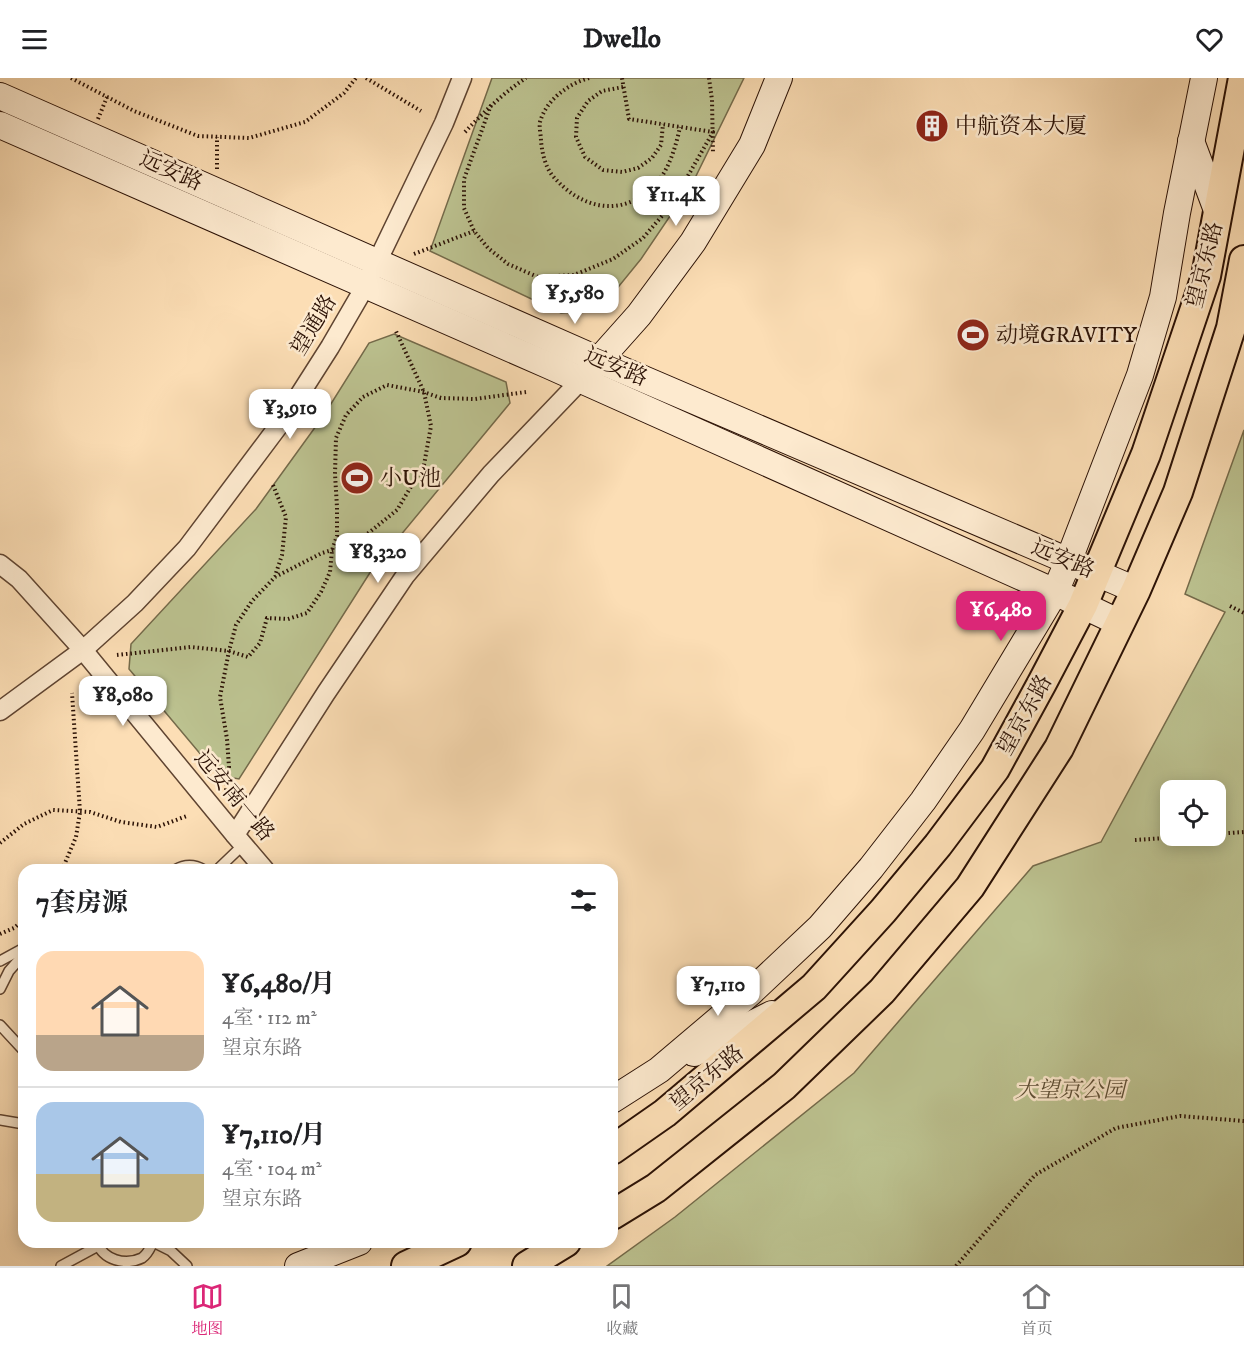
<!DOCTYPE html>
<html lang="zh">
<meta charset="utf-8">
<style>
body{margin:0;font-family:"IM FELL DW Pica","Noto Serif SC",serif;background:#f6f6f6;color:#202124;height:100vh;display:flex;flex-direction:column;font-size:22px;white-space:nowrap}
*{box-sizing:border-box;margin:0}
p{font-size:20px;color:#757577}
.icon{flex:none;width:33px;height:33px;fill:none;stroke:currentColor;stroke-width:2;stroke-linecap:round;stroke-linejoin:round}
.map{position:relative;flex:1;overflow:hidden}
.details{position:absolute;left:18px;top:786px;width:600px;height:384px;display:flex;flex-direction:column;background:#fff;border-radius:18px;box-shadow:0 3px 15px #0003}
.details>*{flex:none}
.tools{position:absolute;left:1160px;top:702px;display:grid;gap:12px}
.tools a{display:grid;place-items:center;width:66px;height:66px;border-radius:12px;background:#fff;box-shadow:0 3px 15px #0003;font-size:30px}
.price{position:absolute;translate:-50% -51px;padding:0 14px;border-radius:12px;background:#fff;color:#222;font-size:20px;line-height:39px;filter:drop-shadow(0 2px 3px #0008)}
.price::after{content:'';position:absolute;left:50%;top:36px;width:18px;height:14px;margin-left:-9px;background:inherit;clip-path:polygon(0 0,100% 0,50% 100%)}
.price.current{background:#db2777;color:#fff}
ul{padding:0;list-style:none}
li{display:flex;align-items:center;gap:18px;height:150px;padding:0 18px}
li+li{border-top:2px solid #e0e0e0}
li span{display:grid;place-items:center;flex:none;width:168px;height:120px;border-radius:18px;color:#555}
li>.icon{margin-inline-start:auto}
span .icon{width:72px;height:72px;fill:#fffc;stroke-width:1}
li b{font-size:26px}
h2{display:flex;justify-content:space-between;align-items:center;height:72px;padding:0 18px;font-size:26px}
header{display:flex;justify-content:space-between;align-items:center;height:78px;padding:0 18px;background:#fff;font-size:27px;font-weight:800}
.tabs{display:flex;justify-content:space-around;align-items:center;height:84px;border-top:2px solid #e0e0e0;background:#fff;font-size:16px;color:#757577}
.tabs a{display:grid;justify-items:center;gap:3px}
.tabs .current{color:#db2777}
.map>svg:first-child{display:block}
.green{fill:#bcc290;stroke:#746a4a;stroke-width:1.5;fill-rule:evenodd}
.lines{fill:none;stroke-linecap:round;stroke-linejoin:round}
.lane-casing{stroke:#5f4431;stroke-width:12}
.street-casing{stroke:#5f4431;stroke-width:21}
.secondary-casing{stroke:#2b1105;stroke-width:28}
.primary-casing{stroke:#2b1105;stroke-width:32}
.path{stroke:#2b1105;stroke-width:4;stroke-dasharray:1.5 3;stroke-linecap:butt}
.lane{stroke:#fdeacf;stroke-width:9}
.street{stroke:#fdeacf;stroke-width:18}
.secondary{stroke:#fdeacf;stroke-width:26}
.primary{stroke:#fcdeb5;stroke-width:28}
.labels{text-anchor:middle;dominant-baseline:central;stroke-width:5;stroke-linejoin:round;paint-order:stroke}
.poi-label{font-size:22px;fill:#2b1105;stroke:#fdeacf;text-anchor:start}
.street-label{font-size:22px;fill:#2b1105;stroke:#fdeacf}
.park-label{font-size:22px;font-style:italic;fill:#5e4f36;stroke:#fdeacf}
</style>
<header><svg class="icon" aria-label="menu" viewBox="0 0 24 24"><path d="M4 6h16M4 12h16M4 18h16"/></svg>Dwello<svg class="icon" aria-label="heart" viewBox="0 0 24 24"><path d="M12 20l-8-8c-3-5 5-10 8-4 3-6 11-1 8 4z"/></svg></header>
<div class="map">
<svg width="1244" height="1188" viewBox="0 0 1244 1188">
<rect width="100%" height="100%" fill="#fcdeb5"/>
<filter id="stains"><feTurbulence type="fractalNoise" baseFrequency=".00333" numOctaves="4"/><feColorMatrix values="0 0 0 0 .2 0 0 0 0 .09 0 0 0 0 .02 0 0 0 .5 -.17"/></filter>
<radialGradient id="worn" r=".72"><stop offset=".6" stop-color="#630" stop-opacity="0"/><stop offset="1" stop-color="#630" stop-opacity=".3"/></radialGradient>
<!-- green -->
<g class="green">
<path d="M492 0H744L693 104 641 181 615 213 588 233 561 235 430 173Z"/>
<path d="M394 256 506 304 510 325 371 493 239 701 218 697 129 591 131 566 256 431 324 337 369 265Z"/>
<path d="M1244 352V1188H607L675 1139 854 995 1033 788 1101 764 1225 534 1185 516ZM1170 712H1215V758H1170Z"/>
</g>
<g class="lines">
<defs>
<g id="lane">
<path d="M175 792C185 786 194 786 204 792"/>
<path d="M217 792 243 767"/>
<path d="M0 883 24 870"/>
<path d="M0 911 9 893 24 876"/>
<path d="M0 947 24 973"/>
<path d="M0 1042 24 1046"/>
<path d="M97 1164C103 1182 125 1188 142 1180 148 1176 150 1170 153 1164"/>
<path d="M153 1164 171 1173 187 1188"/>
<path d="M61 1188 98 1168"/>
</g>
<g id="street">
<path d="M0 486 19 501 83 572 235 757 265 792"/>
<path d="M0 633 83 572 135 525 187 470 286 338 330 269 366 207 444 45 462 0"/>
<path d="M235 757 326 615 405 498 491 396 581 302"/>
</g>
<g id="secondary">
<path d="M0 18 599 282 1136 512"/>
<path d="M0 47 550 288 1055 514 1120 545"/>
<path d="M1191 63 1218 135"/>
<path d="M590 292 639 237 693 164 752 67 779 0"/>
<path d="M694 975 772 936"/>
<path d="M612 1022 659 992 751 914 820 849 871 790 923 723 972 652 1055 514 1068 484 1140 297 1163 219 1177 135 1204 0"/>
<path d="M298 1188 359 1164"/>
</g>
<g id="primary">
<path d="M612 1072 665 1035 814 909 883 833 938 767 995 691 1042 605 1083 527 1146 376 1206 198 1243 0"/>
<path d="M612 1137 656 1110 784 1008 882 913 970 809 1059 670 1136 512 1178 414 1231 250 1244 182"/>
<path d="M406 1188 457 1164"/>
<path d="M527 1188 566 1164"/>
</g>
</defs>
<!-- lane casing -->
<use href="#lane" class="lane-casing"/>
<!-- street casing -->
<use href="#street" class="street-casing"/>
<!-- secondary casing -->
<use href="#secondary" class="secondary-casing"/>
<!-- primary casing -->
<use href="#primary" class="primary-casing"/>
<!-- path -->
<g class="path">
<path d="M71 0 134 33 198 58 249 60 305 44 344 15 356 0"/>
<path d="M366 0 421 33"/>
<path d="M589 0C568 6 546 22 540 44 539 50 541 57 541 63 542 74 545 88 552 97 580 131 622 141 655 107 669 92 676 68 680 49"/>
<path d="M709 0 712 22 713 75"/>
<path d="M623 9 602 13 588 23 577 40 576 59 585 79 603 92 622 94 638 90 652 80 661 67 663 46"/>
<path d="M491 27 464 101V130L474 153 488 170 508 186 538 199 574 197 613 181 643 160 668 131 689 96 713 54 629 41 622 0"/>
<path d="M98 41 107 19"/>
<path d="M465 54C484 34 503 15 526 0"/>
<path d="M217 91V59"/>
<path d="M414 176 474 153"/>
<path d="M273 407 286 439 282 477 275 498"/>
<path d="M1230 528 1244 535"/>
<path d="M117 577 191 569 229 573 248 579 260 565 267 540 288 541 307 535 321 514 330 494 332 472 337 458V429L335 396 336 360 346 337 363 319 387 307 424 314 441 320 475 321 526 314"/>
<path d="M226 712 229 689 227 661 220 619 229 573 236 547 252 523 275 499 322 475 356 465 397 432 424 387 431 348 424 314 395 251"/>
<path d="M1215 756 1244 754"/>
<path d="M1135 762 1197 758"/>
<path d="M0 765 24 746 53 732 90 734 121 744 157 749 187 738"/>
<path d="M62 792 76 759 80 734 72 615"/>
<path d="M0 856 14 850 24 841"/>
<path d="M956 1188 1035 1097 1116 1050 1180 1038 1244 1043"/>
</g>
<!-- lane -->
<use href="#lane" class="lane"/>
<!-- street -->
<use href="#street" class="street"/>
<!-- secondary -->
<use href="#secondary" class="secondary"/>
<!-- primary -->
<use href="#primary" class="primary"/>
</g>
<!-- icons -->
<defs>
<symbol id="building-disc" viewBox="-11 -11 22 22"><circle r="9.5" fill="#8f2418" stroke="#fdeacf"/><path d="M-4-6H4V6H1V3H-1V6H-4ZM-2.5-4.3h1.7v1.8h-1.7ZM.8-4.3h1.7v1.8H.8ZM-2.5-1h1.7V.8h-1.7ZM.8-1h1.7V.8H.8Z" fill="#fff"/></symbol>
<symbol id="stadium-disc" viewBox="-11 -11 22 22"><circle r="9.5" fill="#8f2418" stroke="#fdeacf"/><path d="M0-5a6.5 5 0 1 0 0 10a6.5 5 0 1 0 0-10ZM-3.5-1.8h7v3.6h-7Z" fill="#fff"/></symbol>
</defs>
<g fill-rule="evenodd">
<use href="#building-disc" x="913" y="29" width="38" height="38"/>
<use href="#stadium-disc" x="954" y="238" width="38" height="38"/>
<use href="#stadium-disc" x="338" y="381" width="38" height="38"/>
</g>
<g class="labels">
<!-- poi labels -->
<g class="poi-label">
<text x="955" y="48">中航资本大厦</text>
<text x="996" y="257">动境GRAVITY</text>
<text x="380" y="400">小U池</text>
</g>
<!-- street labels -->
<g class="street-label">
<text transform="translate(171 93) rotate(24)">远安路</text>
<text transform="translate(1205 187) rotate(-76)">望京东路</text>
<text transform="translate(314 247) rotate(-59)">望通路</text>
<text transform="translate(616 289) rotate(23)">远安路</text>
<text transform="translate(1063 481) rotate(23)">远安路</text>
<text transform="translate(1025 637) rotate(-61)">望京东路</text>
<text transform="translate(234 718) rotate(50)">远安南一路</text>
<text transform="translate(707 1000) rotate(-40)">望京东路</text>
</g>
<!-- park labels -->
<g class="park-label">
<text x="1070" y="1012">大望京公园</text>
</g>
</g>
<rect width="100%" height="100%" filter="url(#stains)"/>
<rect width="100%" height="100%" fill="url(#worn)"/>
</svg>
<div class="tools">
<a><svg class="icon" aria-label="locate" viewBox="0 0 24 24"><circle cx="12" cy="12" r="6"/><path d="M12 2v4M12 18v4M2 12h4M18 12h4"/></svg></a>
</div>
<b class="price" style="left:676px;top:149px">¥11.4K</b>
<b class="price" style="left:575px;top:247px">¥5,580</b>
<b class="price" style="left:290px;top:362px">¥3,910</b>
<b class="price" style="left:378px;top:506px">¥8,320</b>
<b class="price current" style="left:1001px;top:564px">¥6,480</b>
<b class="price" style="left:123px;top:649px">¥8,080</b>
<b class="price" style="left:718px;top:939px">¥7,110</b>
<section class="details">
<h2>7套房源<svg class="icon" aria-label="filters" viewBox="0 0 24 24"><path d="M4 7h16M4 17h16"/><circle cx="9" cy="7" r="2"/><circle cx="15" cy="17" r="2"/></svg></h2>
<ul>
<li><span style="background:linear-gradient(#ffd9b3 70%,#b9a48a 0)"><svg class="icon" aria-label="home" viewBox="0 0 24 24"><path d="M3 11l9-7 9 7M6 9v11h12V9"/></svg></span><div><b>¥6,480/月</b><p>4室 · 112 m²</p><p>望京东路</p></div></li>
<li><span style="background:linear-gradient(#a9c7e8 60%,#c2b280 0)"><svg class="icon" aria-label="home" viewBox="0 0 24 24"><path d="M3 11l9-7 9 7M6 9v11h12V9"/></svg></span><div><b>¥7,110/月</b><p>4室 · 104 m²</p><p>望京东路</p></div></li>
</ul>
</section>
</div>
<nav class="tabs">
<a class="current"><svg class="icon" aria-label="map" viewBox="0 0 24 24"><path d="M3 6l6-2 6 2 6-2v14l-6 2-6-2-6 2zM9 4v14M15 6v14"/></svg>地图</a>
<a><svg class="icon" aria-label="saved" viewBox="0 0 24 24"><path d="M7 4h10v16l-5-4-5 4z"/></svg>收藏</a>
<a><svg class="icon" aria-label="home" viewBox="0 0 24 24"><path d="M3 11l9-7 9 7M6 9v11h12V9"/></svg>首页</a>
</nav>
